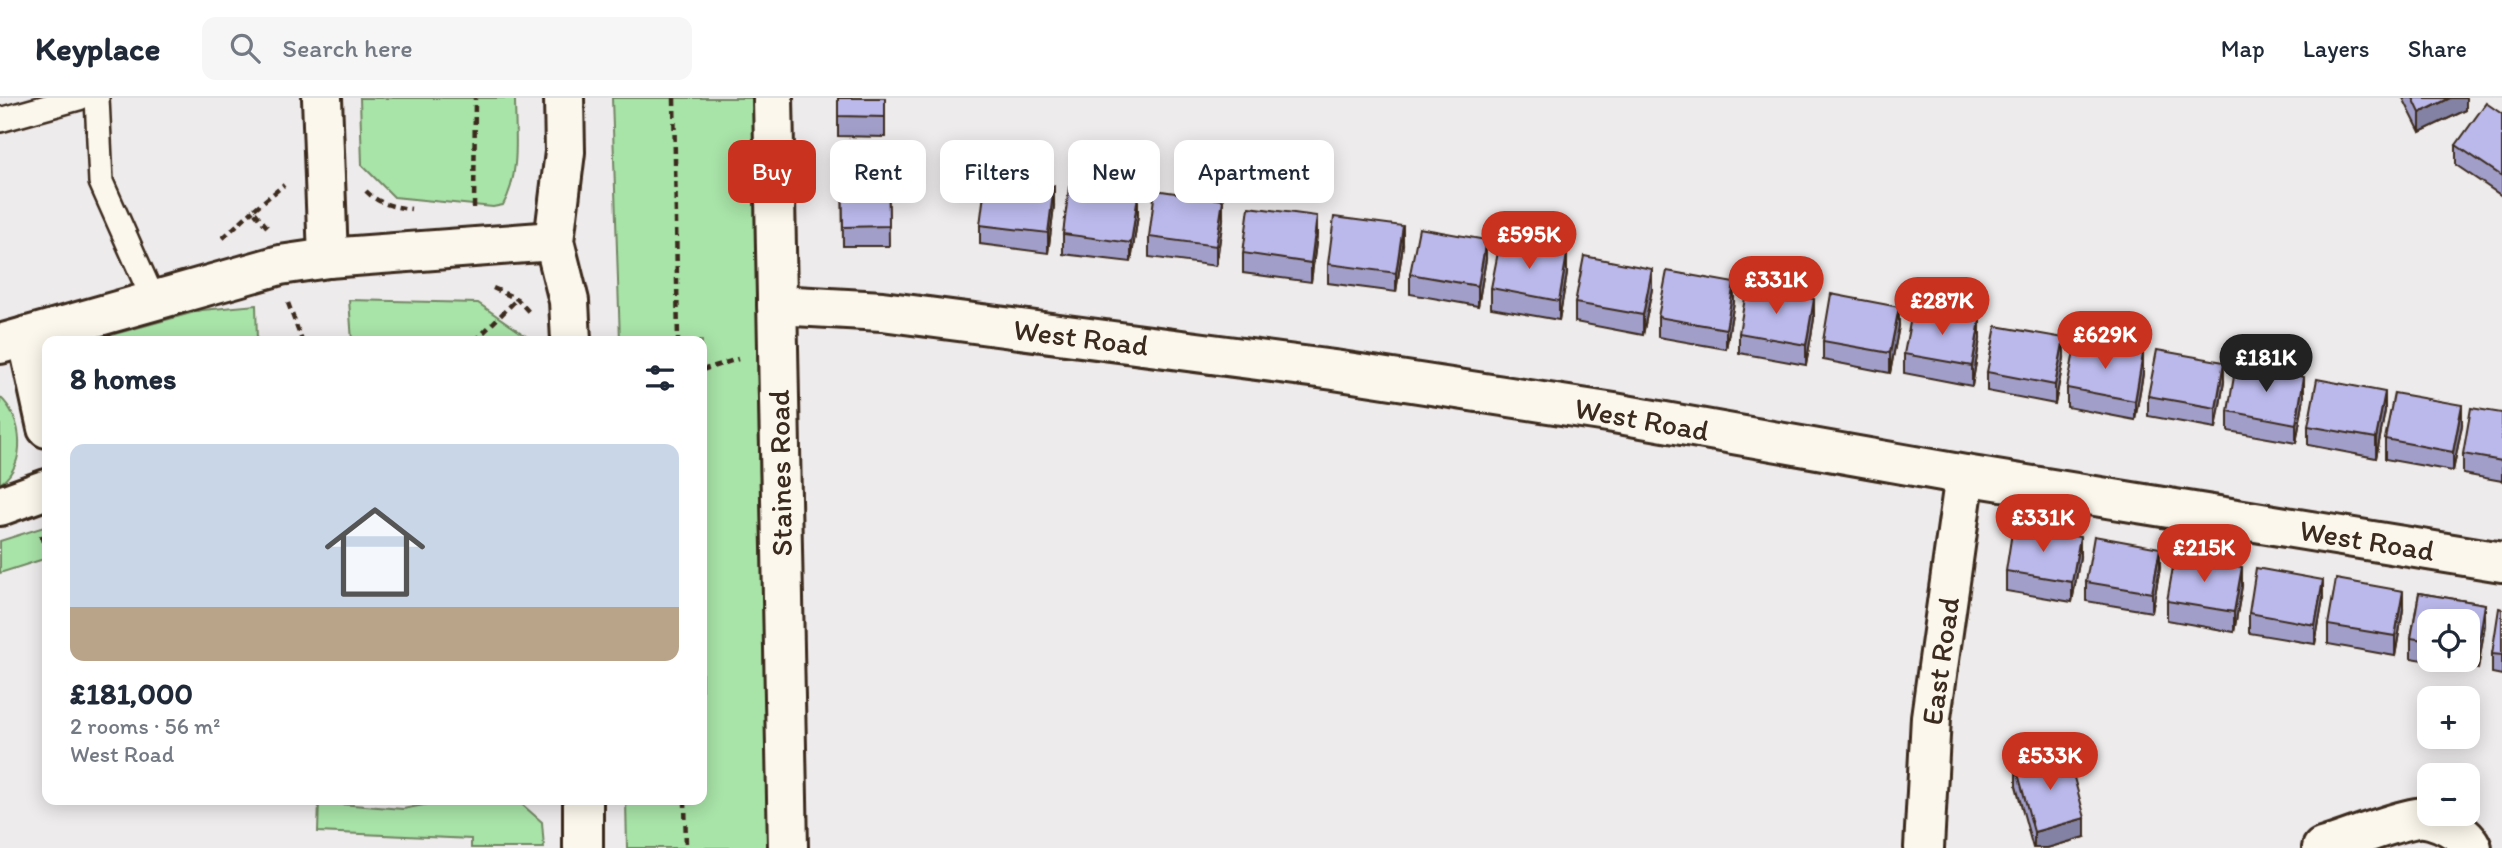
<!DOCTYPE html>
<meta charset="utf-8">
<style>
body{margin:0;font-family:Itim,sans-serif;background:#f6f6f7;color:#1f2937;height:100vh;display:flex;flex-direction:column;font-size:26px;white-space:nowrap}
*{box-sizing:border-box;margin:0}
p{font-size:23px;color:#747a83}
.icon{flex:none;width:38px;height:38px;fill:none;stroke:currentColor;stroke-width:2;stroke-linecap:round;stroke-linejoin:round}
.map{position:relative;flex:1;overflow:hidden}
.details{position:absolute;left:42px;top:238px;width:665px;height:469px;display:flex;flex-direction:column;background:#fff;border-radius:14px;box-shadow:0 4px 18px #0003}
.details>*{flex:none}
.guide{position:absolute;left:728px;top:42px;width:665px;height:63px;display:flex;gap:14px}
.fabs{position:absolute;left:2417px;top:511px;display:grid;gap:14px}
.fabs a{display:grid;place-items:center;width:63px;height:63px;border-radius:14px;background:#fff;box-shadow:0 4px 18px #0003;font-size:35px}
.price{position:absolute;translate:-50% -60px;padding:0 16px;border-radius:24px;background:#c8321e;color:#fff;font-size:23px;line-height:46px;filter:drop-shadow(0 2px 4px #0008)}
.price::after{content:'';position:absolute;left:50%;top:42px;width:21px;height:16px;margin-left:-10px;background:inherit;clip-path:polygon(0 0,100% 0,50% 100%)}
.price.on{background:#222;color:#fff}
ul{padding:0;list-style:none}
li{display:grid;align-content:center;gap:14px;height:371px;padding:0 28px}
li+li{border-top:2px solid #e0e1e3}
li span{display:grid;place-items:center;height:217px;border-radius:14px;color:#555}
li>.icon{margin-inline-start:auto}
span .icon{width:126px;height:126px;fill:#fffc;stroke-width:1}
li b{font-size:30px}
h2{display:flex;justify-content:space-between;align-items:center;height:84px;padding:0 28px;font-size:30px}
.tag{padding:0 24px;border-radius:14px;background:#fff;box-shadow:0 4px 18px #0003;font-size:24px;line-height:63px}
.tag.on{background:#c8321e;color:#fff}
header{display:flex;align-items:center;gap:42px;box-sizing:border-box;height:98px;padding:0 35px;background:#fff;border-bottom:2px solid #e0e1e3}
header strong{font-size:33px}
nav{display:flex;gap:38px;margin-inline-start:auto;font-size:24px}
.search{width:490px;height:63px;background:#f6f6f7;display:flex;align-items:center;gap:18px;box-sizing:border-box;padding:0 24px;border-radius:14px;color:#747a83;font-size:26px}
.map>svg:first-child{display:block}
.green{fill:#a8e3a8;stroke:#728663;stroke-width:2}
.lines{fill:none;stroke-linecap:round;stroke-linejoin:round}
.service-casing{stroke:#3b2a1e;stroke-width:28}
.minor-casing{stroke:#3b2a1e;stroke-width:44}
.primary-casing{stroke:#3b2a1e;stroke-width:44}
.path{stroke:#3b2a1e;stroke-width:4.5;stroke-dasharray:7 5;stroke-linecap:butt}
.service{stroke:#fbf7ec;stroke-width:23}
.minor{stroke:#fbf7ec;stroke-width:38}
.primary{stroke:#fbf7ec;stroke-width:38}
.wall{fill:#a19fca;stroke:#3b2a1e;stroke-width:2;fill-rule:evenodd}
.shaded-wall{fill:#8382a4;stroke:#3b2a1e;stroke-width:2}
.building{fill:#bbb9eb;stroke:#3b2a1e;stroke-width:2}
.labels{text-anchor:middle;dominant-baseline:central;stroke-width:6;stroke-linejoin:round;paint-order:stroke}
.street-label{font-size:30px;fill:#3b2a1e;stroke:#fbf7ec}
</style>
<header>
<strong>Keyplace</strong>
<div class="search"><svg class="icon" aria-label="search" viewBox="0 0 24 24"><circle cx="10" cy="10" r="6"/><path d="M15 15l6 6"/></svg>Search here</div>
<nav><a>Map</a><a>Layers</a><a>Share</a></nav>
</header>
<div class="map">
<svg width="2502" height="750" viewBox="0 0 2502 750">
<rect width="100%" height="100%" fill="#eeebec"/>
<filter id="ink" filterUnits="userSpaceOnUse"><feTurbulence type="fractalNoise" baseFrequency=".0143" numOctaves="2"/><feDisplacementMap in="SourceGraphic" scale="14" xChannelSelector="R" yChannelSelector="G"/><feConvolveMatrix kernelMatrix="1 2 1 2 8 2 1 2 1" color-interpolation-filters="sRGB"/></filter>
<g filter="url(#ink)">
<!-- green -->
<g class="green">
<path d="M360 0H515C515 34 521 76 503 107L493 109 394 99 362 67Z"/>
<path d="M612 0H757V256L768 750H627L626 702H702V243H620Z"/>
<path d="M349 202 478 205 526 238 527 243H352Z"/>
<path d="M256 207 257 243H89L202 212Z"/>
<path d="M0 299C23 319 28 367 0 386Z"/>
<path d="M47 428V460L0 475V443Z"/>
<path d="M319 702 340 706 403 711 429 706V702H517L542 724 544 750H471V741L318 734Z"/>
</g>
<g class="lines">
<defs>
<g id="service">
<path d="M97 0 101 84 154 203"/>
<path d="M0 22 79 0"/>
</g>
<g id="minor">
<path d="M322 0 328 160"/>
<path d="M773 0 788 750"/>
<path d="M777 207 882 213 1334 272 1614 315 1965 377 2502 464"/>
<path d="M27 238 47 330"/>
<path d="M0 246 280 167 328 160 554 143"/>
<path d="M0 408 47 391"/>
<path d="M1924 750 1931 619 1965 377"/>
<path d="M2322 750C2352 741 2388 725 2417 720 2433 717 2467 735 2472 750"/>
</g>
<g id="primary">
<path d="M564 0 565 54 554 143 569 203 571 243"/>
<path d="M583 702V750"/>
</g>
</defs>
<!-- service casing -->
<use href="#service" class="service-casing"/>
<!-- minor casing -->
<use href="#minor" class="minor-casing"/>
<!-- primary casing -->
<use href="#primary" class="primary-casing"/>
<!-- path -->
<g class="path">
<path d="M674 0 678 243"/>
<path d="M366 93C379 106 393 109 411 111"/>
<path d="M474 110 475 0"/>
<path d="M267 129 253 112 284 87"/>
<path d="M223 140 253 112"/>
<path d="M493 190 517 201 529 214"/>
<path d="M288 205 302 243"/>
<path d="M475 243 517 201"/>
<path d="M702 272 738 261"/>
<path d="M41 437 47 458"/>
<path d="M685 702 686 750"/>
</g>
<!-- service -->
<use href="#service" class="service"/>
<!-- minor -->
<use href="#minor" class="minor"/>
<!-- primary -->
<use href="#primary" class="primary"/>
</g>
<!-- wall -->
<g class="wall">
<path d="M838 0H885V39L838 38Z"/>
<path d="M2403 0H2466V12L2420 34Z"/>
<path d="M2502 16V98L2456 67V47Z"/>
<path d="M842 52H888L889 148H843Z"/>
<path d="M1054 108 1048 155 980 146V127Z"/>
<path d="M1138 117 1131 164 1063 156V136Z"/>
<path d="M1223 121 1216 168 1149 159V139Z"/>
<path d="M1317 137 1311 184 1243 175V155Z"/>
<path d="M1403 147 1396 194 1328 185V166Z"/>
<path d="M1486 161 1478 208 1410 196V176Z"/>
<path d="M1567 176 1559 222 1491 210V190Z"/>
<path d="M1652 191 1643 237 1575 224V205Z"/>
<path d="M1734 204 1726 251 1658 239V219Z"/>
<path d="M1814 221 1806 267 1739 255V235Z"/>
<path d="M1899 228 1890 275 1823 262V243Z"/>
<path d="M1980 241 1972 288 1904 275V256Z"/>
<path d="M2064 260 2055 306 1987 293V274Z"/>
<path d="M2143 276 2135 322 2067 309V290Z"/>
<path d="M2224 284 2216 330 2148 318V298Z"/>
<path d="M2304 299 2296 345 2228 333V313Z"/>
<path d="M2385 313 2376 360 2308 347V328Z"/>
<path d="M2502 315V383L2463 376V356Z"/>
<path d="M2462 327 2453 373 2385 361V341Z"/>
<path d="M2080 459 2072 504 2006 493V473Z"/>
<path d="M2160 469 2152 514 2086 503V484Z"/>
<path d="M2242 488 2234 534 2167 522V503Z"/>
<path d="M2419 495 2485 506V526L2478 571 2411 560V540ZM2429 523H2468V562H2429Z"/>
<path d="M2323 501 2315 546 2249 535V515Z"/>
<path d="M2502 511V577L2492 575V556Z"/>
<path d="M2403 512 2395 558 2328 546V527Z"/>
<path d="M2016 668 2085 739 2047 750H2033L2016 688Z"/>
</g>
<!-- shaded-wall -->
<g class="shaded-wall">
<path d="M2450 0H2466V12L2420 34V15Z"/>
<path d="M1054 88V108L1048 155V135Z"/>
<path d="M1138 98V117L1131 164V145Z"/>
<path d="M1223 102V121L1216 168V148Z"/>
<path d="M1317 118V137L1311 184V165Z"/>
<path d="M1403 128V147L1396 194V175Z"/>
<path d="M1486 142V161L1478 208V188Z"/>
<path d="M1567 156V176L1559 222V203Z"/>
<path d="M1652 171V191L1643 237V217Z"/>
<path d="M1734 185V204L1726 251V231Z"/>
<path d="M1814 201V221L1806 267V247Z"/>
<path d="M1899 209V228L1890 275V255Z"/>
<path d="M1980 222V241L1972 288V268Z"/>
<path d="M2064 240V260L2055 306V287Z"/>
<path d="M2143 256V276L2135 322V303Z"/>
<path d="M2224 264V284L2216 330V310Z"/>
<path d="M2304 279V299L2296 345V326Z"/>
<path d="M2385 294V313L2376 360V340Z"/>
<path d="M2462 307V327L2453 373V354Z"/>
<path d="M2080 439V459L2072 504V484Z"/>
<path d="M2160 450V469L2152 514V495Z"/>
<path d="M2242 469V488L2234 534V514Z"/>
<path d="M2323 482V501L2315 546V527Z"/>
<path d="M2403 493V512L2395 558V538Z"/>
<path d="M2485 506V526L2478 571V551Z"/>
<path d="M2085 720V739L2047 750H2034V734Z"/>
</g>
<!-- building -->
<g class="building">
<path d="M838 0H885V19L838 18Z"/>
<path d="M2413 0H2450L2420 15Z"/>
<path d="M2486 5 2502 16V78L2456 47Z"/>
<path d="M842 52H888L889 128 843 129Z"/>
<path d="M986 80 1054 88 1048 135 980 127Z"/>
<path d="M1069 89 1138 98 1131 145 1063 136Z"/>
<path d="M1155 92 1223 102 1216 148 1149 139Z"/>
<path d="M1249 109 1317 118 1311 165 1243 155Z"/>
<path d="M1334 119 1403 128 1396 175 1328 166Z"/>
<path d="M1419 130 1486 142 1478 188 1410 176Z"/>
<path d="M1500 144 1567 156 1559 203 1491 190Z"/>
<path d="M1584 158 1652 171 1643 217 1575 205Z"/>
<path d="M1667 173 1734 185 1726 231 1658 219Z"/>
<path d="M1747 188 1814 201 1806 247 1739 235Z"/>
<path d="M1831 196 1899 209 1890 255 1823 243Z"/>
<path d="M1913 209 1980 222 1972 268 1904 256Z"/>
<path d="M1996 228 2064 240 2055 287 1987 274Z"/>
<path d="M2076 243 2143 256 2135 303 2067 290Z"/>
<path d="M2157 252 2224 264 2216 310 2148 298Z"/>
<path d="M2236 267 2304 279 2296 326 2228 313Z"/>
<path d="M2317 281 2385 294 2376 340 2308 328Z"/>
<path d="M2394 295 2462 307 2453 354 2385 341Z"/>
<path d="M2471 310 2502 315V363L2463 356Z"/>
<path d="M2013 428 2080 439 2072 484 2006 473Z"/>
<path d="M2094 438 2160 450 2152 495 2086 484Z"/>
<path d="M2175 458 2242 469 2234 514 2167 503Z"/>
<path d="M2256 470 2323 482 2315 527 2249 515Z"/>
<path d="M2336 481 2403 493 2395 538 2328 527Z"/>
<path d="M2419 495 2485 506 2478 551 2468 550V523H2429V543L2411 540Z"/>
<path d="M2499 510 2502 511V557L2492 556Z"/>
<path d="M2067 654 2085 720 2034 734 2016 668Z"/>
</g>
</g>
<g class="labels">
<!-- street labels -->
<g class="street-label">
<text transform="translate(1081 239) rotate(7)">West Road</text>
<text transform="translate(1642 321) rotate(10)">West Road</text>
<text transform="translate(780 375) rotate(-91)">Staines Road</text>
<text transform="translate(2367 442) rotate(9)">West Road</text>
<text transform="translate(1940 563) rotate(-82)">East Road</text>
</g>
</g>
</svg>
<div class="fabs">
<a><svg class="icon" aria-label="locate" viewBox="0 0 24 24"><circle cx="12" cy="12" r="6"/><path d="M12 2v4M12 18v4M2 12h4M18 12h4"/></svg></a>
<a>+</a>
<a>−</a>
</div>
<b class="price" style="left:1529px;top:173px">£595K</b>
<b class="price" style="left:1776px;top:218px">£331K</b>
<b class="price" style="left:1942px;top:239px">£287K</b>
<b class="price" style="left:2105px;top:273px">£629K</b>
<b class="price on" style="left:2266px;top:296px">£181K</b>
<b class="price" style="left:2043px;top:456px">£331K</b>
<b class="price" style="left:2204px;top:486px">£215K</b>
<b class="price" style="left:2050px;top:694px">£533K</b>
<div class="guide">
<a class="tag on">Buy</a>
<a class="tag">Rent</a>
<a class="tag">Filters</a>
<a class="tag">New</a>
<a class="tag">Apartment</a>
</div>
<section class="details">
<h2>8 homes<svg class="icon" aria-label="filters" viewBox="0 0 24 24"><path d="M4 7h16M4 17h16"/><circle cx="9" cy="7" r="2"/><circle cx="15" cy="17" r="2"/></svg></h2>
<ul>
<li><span style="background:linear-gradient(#c9d6e8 75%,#b9a48a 0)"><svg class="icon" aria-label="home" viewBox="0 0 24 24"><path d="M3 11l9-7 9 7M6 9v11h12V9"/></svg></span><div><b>£181,000</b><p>2 rooms · 56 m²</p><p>West Road</p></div></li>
</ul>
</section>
</div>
